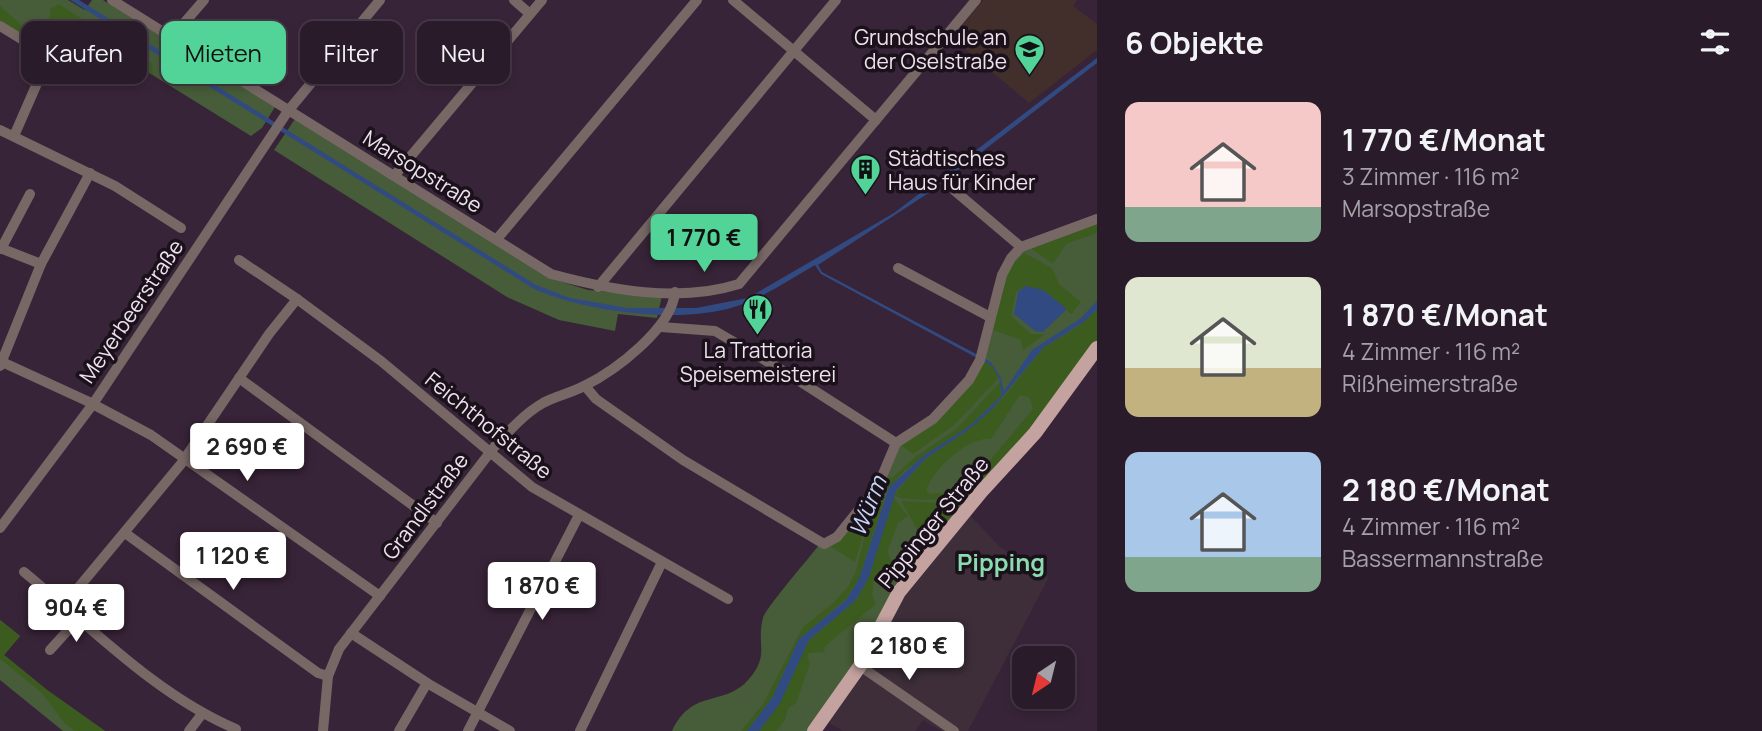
<!DOCTYPE html>
<html lang="de">
<meta charset="utf-8">
<style>
body{margin:0;font-family:Manrope,sans-serif;background:#322432;color:#f1f3f6;height:100vh;display:flex;flex-direction:column;font-size:26px;white-space:nowrap}
*{box-sizing:border-box;margin:0}
p{font-size:23px;color:#a5a1a8}
.icon{flex:none;width:38px;height:38px;fill:none;stroke:currentColor;stroke-width:2;stroke-linecap:round;stroke-linejoin:round}
.map{position:relative;flex:1;overflow:hidden}
.drawer{display:flex;flex-direction:column;background:#2a1b2a;width:665px}
.drawer>*{flex:none}
.top-card{position:absolute;left:21px;top:21px;width:665px;height:63px;display:flex;gap:14px}
.needle{width:46px;rotate:215deg}
.buttons{position:absolute;left:1012px;top:646px;display:grid;gap:14px}
.buttons a{display:grid;place-items:center;width:63px;height:63px;border-radius:14px;background:#2a1b2a;box-shadow:0 4px 10px #0003,0 0 0 2px #463947;font-size:35px}
.price{position:absolute;translate:-50% -60px;padding:0 16px;border-radius:7px;background:#fff;color:#222;font-size:23px;line-height:46px;filter:drop-shadow(0 2px 4px #0008)}
.price::after{content:'';position:absolute;left:50%;top:42px;width:21px;height:16px;margin-left:-10px;background:inherit;clip-path:polygon(0 0,100% 0,50% 100%)}
.price.current{background:#52d397;color:#111}
ul{padding:0;list-style:none}
li{display:flex;align-items:center;gap:21px;height:175px;padding:0 28px}
li span{display:grid;place-items:center;flex:none;width:196px;height:140px;border-radius:14px;color:#555}
li>.icon{margin-inline-start:auto}
span .icon{width:84px;height:84px;fill:#fffc;stroke-width:1}
li b{font-size:30px}
h2{display:flex;justify-content:space-between;align-items:center;height:84px;padding:0 28px;font-size:30px}
.pill{padding:0 24px;border-radius:14px;background:#2a1b2a;box-shadow:0 4px 10px #0003,0 0 0 2px #463947;font-size:24px;line-height:63px}
.pill.current{background:#52d397;color:#111}
main{display:flex;flex:1;min-height:0}
.map>svg:first-child{display:block}
.commercial{fill:#3d2e39}
.education{fill:#422e2b}
.green{fill:#475c38}
.forest{fill:#3c5c1f}
.water{fill:#314b82}
.lines{fill:none;stroke-linecap:round;stroke-linejoin:round}
.minor{stroke:#776866;stroke-width:10}
.major{stroke:#c3a2a0;stroke-width:14}
.labels{text-anchor:middle;dominant-baseline:central;stroke-width:7;stroke-linejoin:round;paint-order:stroke}
.poi-label{font-size:21px;fill:#efe2ef;stroke:#1a111a;text-anchor:end}
.street-label{font-size:21px;fill:#efe2ef;stroke:#1a111a}
.water-label{font-size:23px;font-style:italic;fill:#c5d6f8;stroke:#1a111a}
.quarter-label{font-size:24px;font-weight:bold;fill:#8adbb0;stroke:#1a111a}
</style>
<main>
<div class="map">
<svg width="1097" height="731" viewBox="0 0 1097 731">
<rect width="100%" height="100%" fill="#382438"/>
<!-- commercial -->
<path class="commercial" d="M962 507 1000 547 1049 577 968 731H942L923 720 915 731H843L819 717Z"/>
<!-- education -->
<path class="education" d="M983 0H1077L1073 6 1097 24V50L1029 103 952 38Z"/>
<!-- green -->
<g class="green">
<path d="M0 0H68L85 10 92 0H103L275 107 262 128 251 136 75 27 55 55 0 21Z"/>
<path d="M295 119 549 278 588 290 662 296 657 318 618 314 615 331 559 320 507 297 274 150Z"/>
<path d="M1097 217V344L962 507 809 731H672C693 687 724 708 749 679 770 655 756 644 763 618 767 606 812 555 822 541L834 535 872 487 894 442 931 417 963 386 976 362 1010 257Z"/>
<path d="M0 620 20 636 4 655 47 690 105 731H63L0 680Z"/>
</g>
<!-- forest -->
<g class="forest">
<path d="M59 4 152 64 153 75 75 27 55 55 0 21V6L23 26 40 33 48 28 51 8Z"/>
<path d="M1097 220V233L1066 244 1053 264 1029 247Z"/>
<path d="M1024 253 1052 268 1059 284 1081 302 1071 314 1043 290 1025 286 1016 292 1011 316 1031 334H1045L1023 350 1021 340 991 329 1009 268Z"/>
<path d="M1097 309V344L1031 431 975 493 965 494 966 489 1033 409 1030 398 1020 395 991 439C968 436 933 470 926 490L930 494 956 492 957 496C943 500 905 502 894 495L925 459 972 427 1004 397 1043 348 1080 325Z"/>
<path d="M981 358 992 366 999 378 953 426 913 454 901 445 933 420Z"/>
<path d="M1000 382 1002 395 971 425 904 471 888 489 880 483 883 478H892L915 457 956 429Z"/>
<path d="M881 493 885 496 859 579 846 599 799 639 772 698 747 731H741L763 704 803 627 833 603 848 587 856 571 873 503Z"/>
<path d="M893 497 908 516 898 523 887 552 894 566 885 579H874L872 595 876 604 825 646 824 652 809 653 807 658 810 663 796 703 788 708 785 720 776 731H759L809 640 856 600 869 577Z"/>
<path d="M901 501 947 503 956 511 926 545Z"/>
<path d="M866 510 868 520 855 562 828 545 840 540Z"/>
<path d="M0 620 20 636 4 655 47 690 105 731H75L65 724 42 693 0 659Z"/>
</g>
<!-- water -->
<g class="water">
<path d="M70 0H79L536 285 570 298 627 308H696L748 298 894 213 1097 58V63L927 194 818 265 822 272 991 362 1001 378 1004 391 1032 350 1081 318 1097 301V309L1085 321 1043 348 993 408 972 427 925 459 896 491 869 577 856 600 809 640 780 703 759 731H747L772 698 799 639 846 600 859 579 889 487 923 456 971 425 1002 395 999 378 992 366 821 274 815 265C789 280 763 298 734 307 679 324 586 312 534 289Z"/>
<path d="M1025 286 1043 290 1067 309 1043 332 1035 331 1014 314 1018 292Z"/>
</g>
<g class="lines">
<!-- minor -->
<g class="minor">
<path d="M112 0 551 274C610 290 679 303 739 284L976 0"/>
<path d="M514 0 530 14"/>
<path d="M733 0 876 120"/>
<path d="M0 26 49 56 14 136"/>
<path d="M172 37 204 0"/>
<path d="M0 130 115 186 181 228"/>
<path d="M395 175 542 0"/>
<path d="M955 191 1021 247"/>
<path d="M497 239 697 0"/>
<path d="M0 248 41 264"/>
<path d="M1 249 30 194"/>
<path d="M239 260 297 299 381 361 532 487 728 599"/>
<path d="M898 268 990 317"/>
<path d="M598 287 836 0"/>
<path d="M661 327 715 331 787 373 896 443"/>
<path d="M0 361 87 401 151 435 380 596"/>
<path d="M0 366 41 264 90 173"/>
<path d="M239 378 437 523"/>
<path d="M585 386 596 399 683 460 824 544 837 537 878 486 896 443 933 419 969 380 980 360 1002 275 1011 258 1021 247 1097 219"/>
<path d="M0 528 93 404 288 111 380 0"/>
<path d="M125 533 318 673 328 676"/>
<path d="M24 572C91 627 156 695 236 729"/>
<path d="M64 605 181 464 269 334 297 299"/>
<path d="M351 633 427 683 510 731"/>
<path d="M50 650 79 618"/>
<path d="M860 666 954 731"/>
<path d="M189 731 202 714"/>
<path d="M323 731 328 676 339 649 495 446C510 430 524 414 543 403 556 396 571 393 584 386 615 371 672 328 675 292"/>
<path d="M399 731 427 683"/>
<path d="M468 731 579 515"/>
<path d="M580 731 662 562"/>
</g>
<!-- major -->
<path class="major" d="M814 731 860 666 899 592 981 492 1035 433 1097 348"/>
</g>
<!-- icons -->
<defs>
<symbol id="school-pin" viewBox="-11 -11 22 30"><path d="M0 17L-7.5 6A9.5 9.5 0 1 1 7.5 6Z" fill="#52d397" stroke="#1a111a"/><path d="M0-5L7-2L0 1L-7-2ZM-4 1L0 2.5L4 1V4Q0 6-4 4Z" fill="#111"/></symbol>
<symbol id="building-pin" viewBox="-11 -11 22 30"><path d="M0 17L-7.5 6A9.5 9.5 0 1 1 7.5 6Z" fill="#52d397" stroke="#1a111a"/><path d="M-4-6H4V6H1V3H-1V6H-4ZM-2.5-4.3h1.7v1.8h-1.7ZM.8-4.3h1.7v1.8H.8ZM-2.5-1h1.7V.8h-1.7ZM.8-1h1.7V.8H.8Z" fill="#111"/></symbol>
<symbol id="restaurant-pin" viewBox="-11 -11 22 30"><path d="M0 17L-7.5 6A9.5 9.5 0 1 1 7.5 6Z" fill="#52d397" stroke="#1a111a"/><path d="M-5-6h1v4h1v-4h1v4h1v-4h1v5L-1.5 .5V6h-2V.5L-5-1ZM5-6V6H3V1.5H1.5Q1.5-4 5-6Z" fill="#111"/></symbol>
</defs>
<g fill-rule="evenodd">
<use href="#school-pin" x="1012" y="32" width="35" height="47"/>
<use href="#building-pin" x="848" y="152" width="35" height="47"/>
<use href="#restaurant-pin" x="740" y="292" width="35" height="47"/>
</g>
<g class="labels">
<!-- poi labels -->
<g class="poi-label">
<text x="1007" y="37">Grundschule an<tspan x="1007" dy="24">der Oselstraße</tspan></text>
<text x="888" y="158" text-anchor="start">Städtisches<tspan x="888" dy="24">Haus für Kinder</tspan></text>
<text x="758" y="350" text-anchor="middle">La Trattoria<tspan x="758" dy="24">Speisemeisterei</tspan></text>
</g>
<!-- street labels -->
<g class="street-label">
<text transform="translate(423 171) rotate(32)">Marsopstraße</text>
<text transform="translate(131 311) rotate(-56)">Meyerbeerstraße</text>
<text transform="translate(489 425) rotate(39)">Feichthofstraße</text>
<text transform="translate(425 506) rotate(-53)">Grandlstraße</text>
<text transform="translate(933 522) rotate(-51)">Pippinger Straße</text>
</g>
<!-- water labels -->
<g class="water-label">
<text transform="translate(867 506) rotate(-68)">Würm</text>
</g>
<!-- quarter labels -->
<g class="quarter-label">
<text x="1001" y="561">Pipping</text>
</g>
</g>
</svg>
<div class="buttons">
<a><svg class="needle" viewBox="-14 -14 28 28"><path d="M0-13l5 13h-10z" fill="#e53935"/><path d="M0 13l5-13h-10z" fill="#a5a1a8"/></svg></a>
</div>
<b class="price current" style="left:704px;top:274px">1 770 €</b>
<b class="price" style="left:247px;top:483px">2 690 €</b>
<b class="price" style="left:233px;top:592px">1 120 €</b>
<b class="price" style="left:542px;top:622px">1 870 €</b>
<b class="price" style="left:76px;top:644px">904 €</b>
<b class="price" style="left:909px;top:682px">2 180 €</b>
<div class="top-card">
<a class="pill">Kaufen</a>
<a class="pill current">Mieten</a>
<a class="pill">Filter</a>
<a class="pill">Neu</a>
</div>
</div>
<section class="drawer">
<h2>6 Objekte<svg class="icon" aria-label="filters" viewBox="0 0 24 24"><path d="M4 7h16M4 17h16"/><circle cx="9" cy="7" r="2"/><circle cx="15" cy="17" r="2"/></svg></h2>
<ul>
<li><span style="background:linear-gradient(#f6c9c9 75%,#7fa58c 0)"><svg class="icon" aria-label="home" viewBox="0 0 24 24"><path d="M3 11l9-7 9 7M6 9v11h12V9"/></svg></span><div><b>1 770 €/Monat</b><p>3 Zimmer · 116 m²</p><p>Marsopstraße</p></div></li>
<li><span style="background:linear-gradient(#dfe7d0 65%,#c2b280 0)"><svg class="icon" aria-label="home" viewBox="0 0 24 24"><path d="M3 11l9-7 9 7M6 9v11h12V9"/></svg></span><div><b>1 870 €/Monat</b><p>4 Zimmer · 116 m²</p><p>Rißheimerstraße</p></div></li>
<li><span style="background:linear-gradient(#a9c7e8 75%,#7fa58c 0)"><svg class="icon" aria-label="home" viewBox="0 0 24 24"><path d="M3 11l9-7 9 7M6 9v11h12V9"/></svg></span><div><b>2 180 €/Monat</b><p>4 Zimmer · 116 m²</p><p>Bassermannstraße</p></div></li>
</ul>
</section>
</main>
